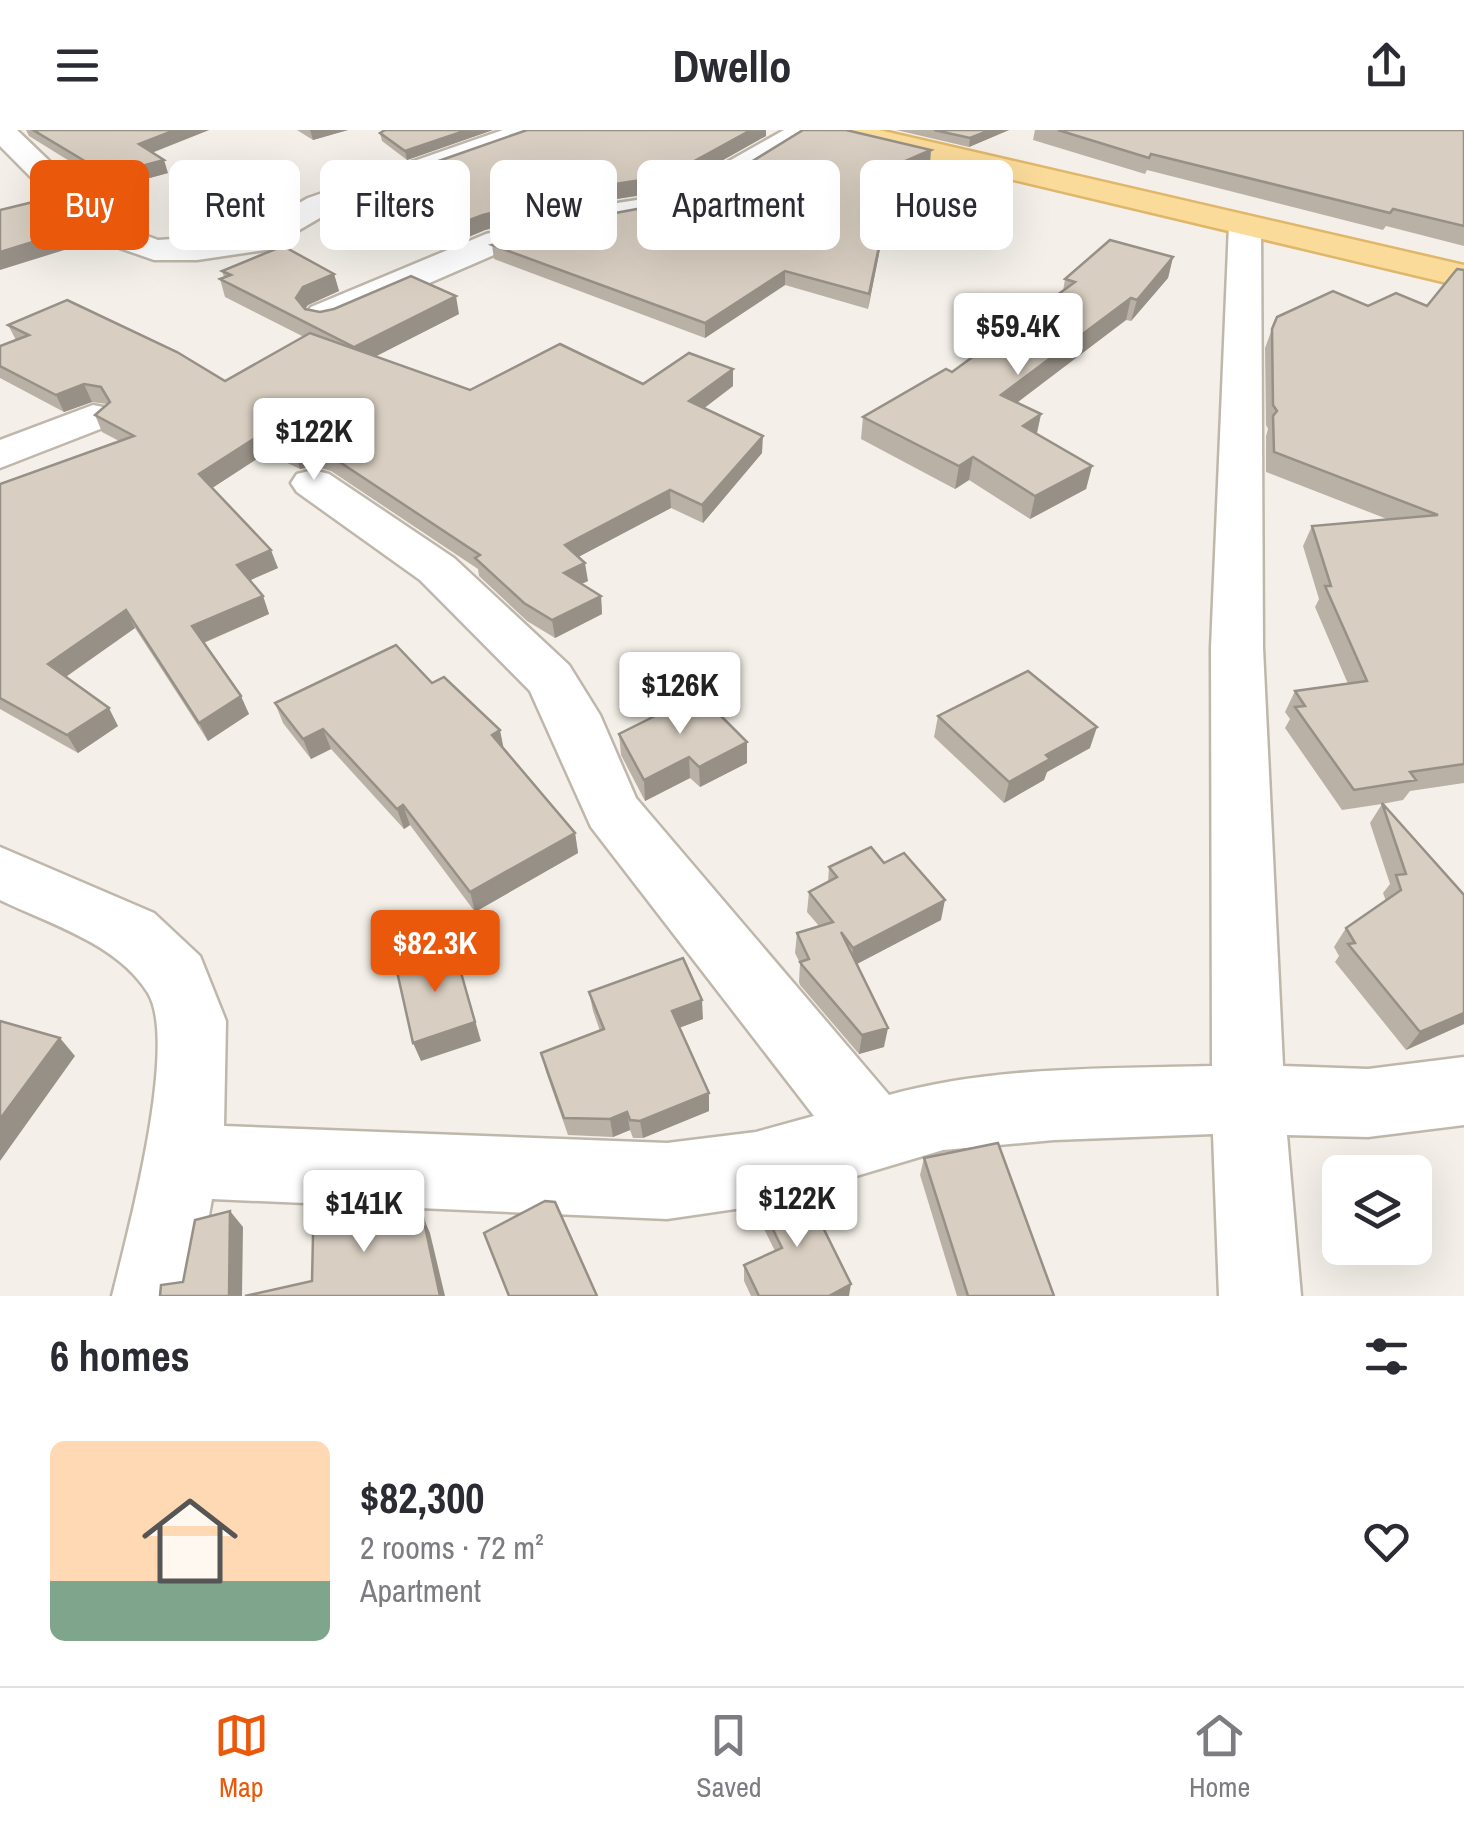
<!DOCTYPE html>
<meta charset="utf-8">
<style>
body{margin:0;font-family:"Archivo Narrow",sans-serif;background:#f7f7f7;color:#2b2b33;height:100vh;display:flex;flex-direction:column;font-size:38px;white-space:nowrap}
*{box-sizing:border-box;margin:0}
p{font-size:32px;color:#7c7c81}
.icon{flex:none;width:55px;height:55px;fill:none;stroke:currentColor;stroke-width:2;stroke-linecap:round;stroke-linejoin:round}
.map{position:relative;height:1166px;overflow:hidden}
.details{display:flex;flex-direction:column;background:#fff;flex:1}
.details>*{flex:none}
.guide{position:absolute;left:30px;top:30px;width:1405px;height:90px;display:flex;gap:20px}
.fabs{position:absolute;left:1322px;top:1025px;display:grid;gap:20px}
.fabs a{display:grid;place-items:center;width:110px;height:110px;border-radius:15px;background:#fff;box-shadow:0 10px 40px #0002;font-size:50px}
.price{position:absolute;translate:-50% -85px;padding:0 22px;border-radius:10px;background:#fff;color:#222;font-size:32px;line-height:65px;filter:drop-shadow(0 2px 5px #0008)}
.price::after{content:'';position:absolute;left:50%;top:60px;width:30px;height:22px;margin-left:-15px;background:inherit;clip-path:polygon(0 0,100% 0,50% 100%)}
.price.on{background:#ea580c;color:#fff}
ul{padding:0;list-style:none}
li{display:flex;align-items:center;gap:30px;height:250px;padding:0 50px}
li+li{border-top:2px solid #e1e1e2}
li span{display:grid;place-items:center;flex:none;width:280px;height:200px;border-radius:15px;color:#555}
li>.icon{margin-inline-start:auto}
span .icon{width:120px;height:120px;fill:#fffc;stroke-width:1}
li b{font-size:42px}
h2{display:flex;justify-content:space-between;align-items:center;height:120px;padding:0 50px;font-size:42px}
.tag{padding:0 35px;border-radius:15px;background:#fff;box-shadow:0 10px 40px #0002;font-size:35px;line-height:90px}
.tag.on{background:#ea580c;color:#fff}
header{display:flex;justify-content:space-between;align-items:center;height:130px;padding:0 50px;background:#fff;font-size:45px;font-weight:700}
.menu{display:flex;justify-content:space-around;align-items:center;height:140px;border-top:2px solid #e1e1e2;background:#fff;font-size:28px;color:#7c7c81}
.menu a{display:grid;justify-items:center;gap:5px}
.menu .on{color:#ea580c}
.map>svg:first-child{display:block}
.lines{fill:none;stroke-linecap:round;stroke-linejoin:round}
.minor-casing{stroke:#bfb7ab;stroke-width:5}
.major-casing{stroke:#e0b76a;stroke-width:5}
.minor{fill:#fff;fill-rule:evenodd}
.major{fill:#fbdb9a;fill-rule:evenodd}
.wall{fill:#bab1a6}
.shaded-wall{fill:#979087}
.building{fill:#d8cec1;stroke:#979087;stroke-width:2.5}
</style>
<header><svg class="icon" aria-label="menu" viewBox="0 0 24 24"><path d="M4 6h16M4 12h16M4 18h16"/></svg>Dwello<svg class="icon" aria-label="share" viewBox="0 0 24 24"><path d="M12 15V3M7 8l5-5 5 5M5 13v7h14v-7"/></svg></header>
<div class="map">
<svg width="1464" height="1166" viewBox="0 0 1464 1166">
<rect width="100%" height="100%" fill="#f4f0e9"/>
<g class="lines">
<defs>
<g id="minor">
<path d="M0 0H17L115 94 158 110 244 104 308 68 503 0H545L541 6 330 82 265 120 197 130H154L91 108 0 16Z"/>
<path d="M784 0H819L689 80 599 96 510 118 337 193 324 196 311 193 305 185 311 177 486 104 598 76 669 65Z"/>
<path d="M1245 85 1257 88 1261 95 1263 518 1283 936 1368 939 1464 927V995L1368 1007 1287 1005 1301 1166H1219L1213 1004 1054 1010 943 1020 756 1076 667 1089 212 1069 194 1166H112C127 1105 179 914 148 863 118 814 50 794 0 770V717L154 783 200 826 226 891 224 996 667 1013 756 1002 814 986 591 697 530 561 420 450 297 362 291 353 297 344 313 340 329 344 454 428 569 535 600 585 636 668 889 965C993 936 1104 939 1212 936L1211 518 1229 95 1233 88Z"/>
<path d="M93 275 108 278 114 287 108 296 0 338V310Z"/>
</g>
<path id="major" d="M828 0H879L1464 135V157L842 9 832 6Z"/>
</defs>
<!-- minor casing -->
<use href="#minor" class="minor-casing"/>
<!-- major casing -->
<use href="#major" class="major-casing"/>
<!-- minor -->
<use href="#minor" class="minor"/>
<!-- major -->
<use href="#major" class="major"/>
</g>
<!-- wall -->
<g class="wall">
<path d="M26 0H209L152 23 168 43 113 58 29 6Z"/>
<path d="M297 0H348L313 10Z"/>
<path d="M385 0H493L407 30 382 11 380 3Z"/>
<path d="M527 0H766V6L668 61 597 72 485 100 459 111 423 86 420 70 450 62 433 49 430 34Z"/>
<path d="M896 0H1009L969 17Z"/>
<path d="M1035 0H1464V116L1386 96 1383 100 1147 40 1145 44 1033 10Z"/>
<path d="M930 34 886 52 905 57 904 70 887 84 868 179 785 155 705 208 494 129 492 115 691 69Z"/>
<path d="M1173 127 1168 148 1131 191 1126 190 1017 272 1041 284 1037 304 1092 336 1086 359 1030 389 969 350 955 359 861 309 863 287 952 242 1063 161 1065 149Z"/>
<path d="M1464 140V653L1410 661 1403 670 1382 674 1464 765V894L1406 920 1335 832 1339 826 1334 817 1346 798 1386 771 1383 763 1390 754 1370 693 1382 674 1342 680 1285 598 1290 589 1285 582 1295 561 1348 554 1315 477 1319 469 1303 416 1312 396 1387 389 1266 342V306L1268 299 1266 295 1265 218 1272 199 1368 176H1427Z"/>
<path d="M222 141 334 144 339 161 308 175 305 179 320 182 459 184 375 226 470 260 643 254 733 256 704 278 762 323 703 393 671 378 578 427 588 451 581 454 601 466 602 484 555 508 527 491 479 446 478 439 331 341 314 336 300 339 266 323 212 358 278 438 250 450 263 466 269 484 204 513 249 584 208 611 135 498 66 547 118 596 78 623 0 579V354L119 311 102 302 95 285 107 274 92 272 64 282 0 248V216L16 210 8 195 225 251 304 207 225 167 220 149 224 147Z"/>
<path d="M432 553 504 620 575 703 578 723 475 782 410 695 404 699 331 619 311 629 283 593 275 573Z"/>
<path d="M938 586 1090 618 1047 642 1044 650 1004 673 934 607Z"/>
<path d="M619 604 747 612V633L700 657 690 648 645 671 621 625Z"/>
<path d="M884 733 941 790 857 834 884 917 859 924 800 855 799 852 800 833 795 823 797 803 819 796 807 782 809 762 828 752 829 737Z"/>
<path d="M589 862 703 889 679 898 709 963V981L643 1008H633L630 1000 613 1007 568 1005 546 942 541 923 600 901 593 881Z"/>
<path d="M924 1028 1054 1166H957L920 1045Z"/>
<path d="M758 1069 849 1166H751L744 1151V1135L775 1121 757 1085Z"/>
</g>
<!-- shaded-wall -->
<g class="shaded-wall">
<path d="M175 0H209L143 26 139 14Z"/>
<path d="M310 0H348L313 10Z"/>
<path d="M467 0H493L407 30 405 21Z"/>
<path d="M751 0H766V6L668 61 597 72 485 100 459 111 456 95 483 85Z"/>
<path d="M990 0H1009L969 17 970 8Z"/>
<path d="M931 20 930 34 865 61 866 48Z"/>
<path d="M164 30 168 43 113 58 108 45Z"/>
<path d="M905 57 904 70 887 84 868 179 884 74Z"/>
<path d="M84 96 90 112 0 140V122Z"/>
<path d="M1173 127 1168 148 1131 191 1137 170Z"/>
<path d="M785 141V155L705 208V193Z"/>
<path d="M334 144 339 161 308 175 301 185 296 168 303 157Z"/>
<path d="M456 166 459 184 359 235 354 217Z"/>
<path d="M1131 168 1126 190 997 288 1001 265Z"/>
<path d="M733 239V256L690 289 689 271Z"/>
<path d="M84 254 92 272 64 282 56 265Z"/>
<path d="M1041 284 1036 306 1023 296Z"/>
<path d="M260 305 266 323 206 362 199 344Z"/>
<path d="M763 306 762 323 703 393 702 375Z"/>
<path d="M309 319 314 336 300 339 295 322Z"/>
<path d="M973 327 969 350 955 359 959 336Z"/>
<path d="M1092 336 1086 359 1030 389 1035 366Z"/>
<path d="M670 360 671 378 567 433 565 415Z"/>
<path d="M271 420 278 438 244 453 237 435Z"/>
<path d="M585 433 588 451 566 461 564 443Z"/>
<path d="M263 466 269 484 200 514 192 496Z"/>
<path d="M601 466 602 484 555 508 552 490Z"/>
<path d="M126 480 135 498 58 552 48 534Z"/>
<path d="M241 566 249 584 208 611 199 593Z"/>
<path d="M109 578 118 596 78 623 67 605Z"/>
<path d="M1097 597 1090 618 1047 642 1044 650 1004 673 1009 652 1046 625Z"/>
<path d="M323 599 331 619 311 629 303 609Z"/>
<path d="M500 600 504 620 492 605Z"/>
<path d="M747 612V633L700 657 699 637Z"/>
<path d="M689 627 690 648 645 671 644 650Z"/>
<path d="M403 675 410 695 404 699 397 679Z"/>
<path d="M575 703 578 723 475 782 470 762Z"/>
<path d="M945 770 941 790 851 837 853 818Z"/>
<path d="M460 838 481 911 421 931 413 913Z"/>
<path d="M702 870 703 889 673 900 672 881Z"/>
<path d="M1464 883V894L1406 920 1420 902Z"/>
<path d="M888 898 884 917 859 924 862 905Z"/>
<path d="M60 908 75 926 0 1031V989Z"/>
<path d="M709 963V981L643 1008 640 991Z"/>
<path d="M627 982 630 1000 613 1007 610 989Z"/>
<path d="M358 1063 368 1080 369 1122 359 1106Z"/>
<path d="M230 1081 243 1097 242 1166H229Z"/>
<path d="M423 1087 430 1103 445 1166H440Z"/>
<path d="M851 1154 849 1166H829Z"/>
</g>
<!-- building -->
<g class="building">
<path d="M33 0H175L139 14 164 30 108 45Z"/>
<path d="M385 0H467L405 21 380 3Z"/>
<path d="M527 0H751L667 46 596 57 483 85 456 95 420 70 463 58 430 34Z"/>
<path d="M803 0H846L931 20 866 48 905 57 884 74H888L869 164 785 141 705 193 492 115 599 86 691 69Z"/>
<path d="M934 0H990L970 8Z"/>
<path d="M1058 0H1464V96L1393 79 1390 83 1151 24 1149 28Z"/>
<path d="M54 67 84 96 0 122V80Z"/>
<path d="M1110 110 1173 127 1137 170 1131 168 1001 265 1041 284 1023 296 1092 336 1035 366 973 327 959 336 863 287 946 239 952 242 1075 152 1065 149Z"/>
<path d="M283 116 334 144 303 157 296 168 305 179 320 182 334 179 411 146 456 166 354 217 220 149 231 145 222 141Z"/>
<path d="M1457 139 1464 140V634L1410 642 1416 650 1354 660 1295 577 1305 576 1295 561 1367 551 1325 456H1331L1312 396 1438 385 1274 322 1273 286 1277 281 1273 275 1272 199 1277 187 1333 161 1368 176 1396 163 1427 176Z"/>
<path d="M67 170 177 222 225 251 310 203 470 260 560 214 643 254 689 223 733 239 689 271 763 306 702 375 670 360 565 415 585 433 564 443 601 466 552 490 524 473 475 428 480 425 326 323 309 319 295 322 260 305 199 344 271 420 237 435 263 466 192 496 241 566 199 593 126 480 48 534 109 578 67 605 0 568V354L134 306 95 285 110 272 101 257 84 254 56 265 0 236V216L29 205 8 195Z"/>
<path d="M396 515 432 553 444 547 500 600 492 605 575 703 470 762 403 675 397 679 323 599 303 609 275 573Z"/>
<path d="M1028 541 1097 597 1046 625 1050 629 1009 652 938 586Z"/>
<path d="M699 564 747 612 699 637 689 627 644 650 619 604Z"/>
<path d="M1382 673 1464 765V883L1420 902 1348 814 1355 813 1346 798 1401 760 1396 745 1406 744Z"/>
<path d="M871 717 884 733 904 723 945 770 853 818 841 802 888 898 862 905 802 835 800 832 809 829 797 803 833 792 809 762 837 747 829 737Z"/>
<path d="M454 818 475 892 413 913 396 837Z"/>
<path d="M683 828 702 870 672 881 709 963 640 991 630 990 627 982 610 989 564 988 541 923 604 899 589 862Z"/>
<path d="M0 891 60 908 0 989Z"/>
<path d="M998 1013 1054 1166H968L924 1028Z"/>
<path d="M800 1051 851 1154 829 1166H759L744 1135 782 1118 758 1069Z"/>
<path d="M314 1061 358 1063 359 1106 423 1087 440 1166H245L312 1151Z"/>
<path d="M545 1071 555 1072 597 1166H509L484 1103Z"/>
<path d="M230 1081 229 1166H160L161 1155 183 1152 195 1090Z"/>
</g>
</svg>
<div class="fabs">
<a><svg class="icon" aria-label="layers" viewBox="0 0 24 24"><path d="M12 4l9 5-9 5-9-5zM3 14l9 5 9-5"/></svg></a>
</div>
<b class="price" style="left:1018px;top:248px">$59.4K</b>
<b class="price" style="left:314px;top:353px">$122K</b>
<b class="price" style="left:680px;top:607px">$126K</b>
<b class="price on" style="left:435px;top:865px">$82.3K</b>
<b class="price" style="left:797px;top:1120px">$122K</b>
<b class="price" style="left:364px;top:1125px">$141K</b>
<div class="guide">
<a class="tag on">Buy</a>
<a class="tag">Rent</a>
<a class="tag">Filters</a>
<a class="tag">New</a>
<a class="tag">Apartment</a>
<a class="tag">House</a>
</div>
</div>
<section class="details">
<h2>6 homes<svg class="icon" aria-label="filters" viewBox="0 0 24 24"><path d="M4 7h16M4 17h16"/><circle cx="9" cy="7" r="2"/><circle cx="15" cy="17" r="2"/></svg></h2>
<ul>
<li><span style="background:linear-gradient(#ffd9b3 70%,#7fa58c 0)"><svg class="icon" aria-label="home" viewBox="0 0 24 24"><path d="M3 11l9-7 9 7M6 9v11h12V9"/></svg></span><div><b>$82,300</b><p>2 rooms · 72 m²</p><p>Apartment</p></div><svg class="icon" aria-label="heart" viewBox="0 0 24 24"><path d="M12 20l-8-8c-3-5 5-10 8-4 3-6 11-1 8 4z"/></svg></li>
</ul>
</section>
<nav class="menu">
<a class="on"><svg class="icon" aria-label="map" viewBox="0 0 24 24"><path d="M3 6l6-2 6 2 6-2v14l-6 2-6-2-6 2zM9 4v14M15 6v14"/></svg>Map</a>
<a><svg class="icon" aria-label="saved" viewBox="0 0 24 24"><path d="M7 4h10v16l-5-4-5 4z"/></svg>Saved</a>
<a><svg class="icon" aria-label="home" viewBox="0 0 24 24"><path d="M3 11l9-7 9 7M6 9v11h12V9"/></svg>Home</a>
</nav>
